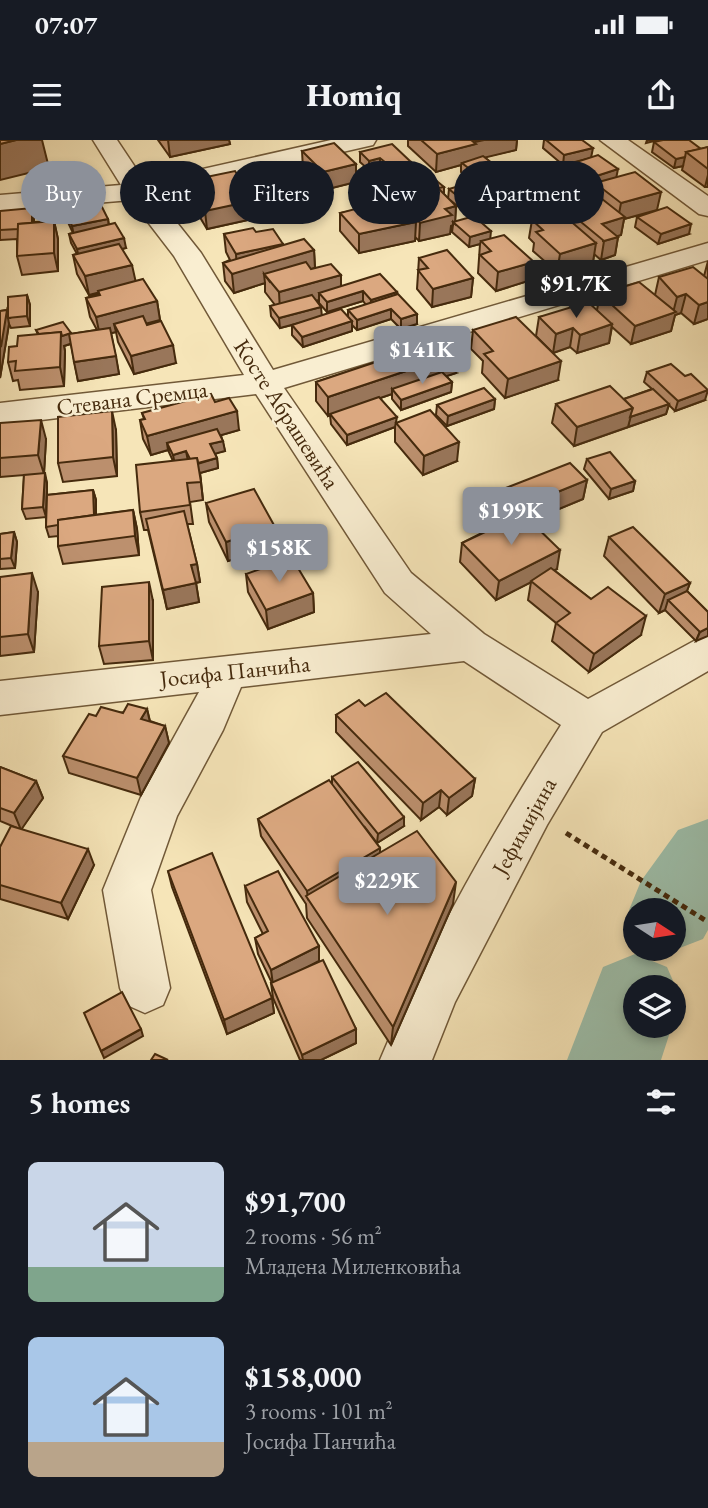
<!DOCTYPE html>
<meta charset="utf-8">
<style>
body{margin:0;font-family:"EB Garamond",serif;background:#242831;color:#f1f3f6;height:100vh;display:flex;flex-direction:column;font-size:26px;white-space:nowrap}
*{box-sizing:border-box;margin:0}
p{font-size:23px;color:#9ea1a6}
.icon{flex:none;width:38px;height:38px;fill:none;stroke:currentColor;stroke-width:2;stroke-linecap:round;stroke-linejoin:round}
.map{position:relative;height:920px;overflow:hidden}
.drawer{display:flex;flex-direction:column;background:#171b24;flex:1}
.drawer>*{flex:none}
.top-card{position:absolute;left:21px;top:21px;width:667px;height:63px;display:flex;gap:14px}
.needle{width:46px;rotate:102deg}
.tools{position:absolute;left:623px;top:758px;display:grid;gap:14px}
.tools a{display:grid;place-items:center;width:63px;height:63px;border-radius:50%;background:#171b24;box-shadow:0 4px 10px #0003;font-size:35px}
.price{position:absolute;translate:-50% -60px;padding:0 16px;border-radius:7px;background:#8c9099;color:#fff;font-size:23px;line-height:46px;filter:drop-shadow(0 2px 4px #0008)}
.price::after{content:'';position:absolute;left:50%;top:42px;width:21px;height:16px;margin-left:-10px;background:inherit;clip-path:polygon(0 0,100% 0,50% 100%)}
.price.selected{background:#222;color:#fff}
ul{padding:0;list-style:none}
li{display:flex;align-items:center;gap:21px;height:175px;padding:0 28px}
li span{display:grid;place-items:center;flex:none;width:196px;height:140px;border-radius:10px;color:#555}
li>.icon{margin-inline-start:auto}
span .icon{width:84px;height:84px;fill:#fffc;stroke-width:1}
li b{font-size:30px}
h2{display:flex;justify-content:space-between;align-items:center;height:84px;padding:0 28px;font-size:30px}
.pill{padding:0 24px;border-radius:32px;background:#171b24;box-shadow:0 4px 10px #0003;font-size:24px;line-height:63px}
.pill.selected{background:#8c9099;color:#fff}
.status{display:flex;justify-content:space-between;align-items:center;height:49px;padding:0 35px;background:#171b24;direction:ltr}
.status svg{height:19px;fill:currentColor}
header{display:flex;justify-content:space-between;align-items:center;height:91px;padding:0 28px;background:#171b24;font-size:32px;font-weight:800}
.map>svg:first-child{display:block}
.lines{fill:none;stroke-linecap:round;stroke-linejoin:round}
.river{fill:#9dbfab;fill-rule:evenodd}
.minor-casing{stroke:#715938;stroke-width:3}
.path{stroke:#452a0d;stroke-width:5;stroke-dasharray:6 4.5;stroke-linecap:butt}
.minor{fill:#f9eed1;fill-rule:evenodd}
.wall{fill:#bc906e;stroke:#452a0d;stroke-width:2;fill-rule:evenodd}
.shaded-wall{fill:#99765a;stroke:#452a0d;stroke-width:2}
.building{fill:#dba880;stroke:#452a0d;stroke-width:2}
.labels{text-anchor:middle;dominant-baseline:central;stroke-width:5;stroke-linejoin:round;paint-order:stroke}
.street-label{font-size:23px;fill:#452a0d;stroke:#f9eed1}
</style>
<div class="status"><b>07:07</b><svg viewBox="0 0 49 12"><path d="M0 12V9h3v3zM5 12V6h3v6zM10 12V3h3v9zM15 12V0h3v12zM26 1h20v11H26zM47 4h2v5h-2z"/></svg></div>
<header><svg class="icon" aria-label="menu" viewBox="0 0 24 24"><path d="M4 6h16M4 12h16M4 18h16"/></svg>Homiq<svg class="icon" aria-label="share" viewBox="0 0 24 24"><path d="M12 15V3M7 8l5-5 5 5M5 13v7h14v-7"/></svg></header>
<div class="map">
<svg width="708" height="920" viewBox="0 0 708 920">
<rect width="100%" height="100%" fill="#f6e5b8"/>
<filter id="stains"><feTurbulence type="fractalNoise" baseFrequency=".00286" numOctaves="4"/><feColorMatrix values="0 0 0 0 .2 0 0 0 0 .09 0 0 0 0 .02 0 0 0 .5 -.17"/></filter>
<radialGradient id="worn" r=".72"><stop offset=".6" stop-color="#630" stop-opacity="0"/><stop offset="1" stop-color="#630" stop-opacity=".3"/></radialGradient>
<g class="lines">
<!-- river -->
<g class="river">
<path d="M708 679V790L703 799 672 811 667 808H674V770H635V785L629 770 641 741 678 690Z"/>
<path d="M635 814 667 827 681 859 674 881V847H635V886H672L661 920H567L603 827Z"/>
</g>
<defs>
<g id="minor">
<path d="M93 0H117L145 42 331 0H376L373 5 155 55 201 113 273 230 708 103V120L284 248 411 433 484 494 588 559 694 501 708 496V531L602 592 547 685 455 862 432 920H380C429 803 493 692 561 585L464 521 241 547 223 590 177 676 151 750 170 848 163 865 145 873 127 865 120 848 103 750 141 657 199 552 0 575V541L431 494 385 453 256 254 0 285V263L244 235 174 116 131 60 0 71V55L121 45Z"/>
<path d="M600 0H628L708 56V76L699 74Z"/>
</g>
</defs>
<!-- minor casing -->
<use href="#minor" class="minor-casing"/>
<!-- path -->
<path class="path" d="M566 693 708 782"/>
<!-- minor -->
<use href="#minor" class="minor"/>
</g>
<!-- wall -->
<g class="wall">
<path d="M158 0H229L230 4 170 17Z"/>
<path d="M408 0H517L516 10 484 17 512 39V37L552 34 551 43 520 53 516 50 515 52 518 65 491 73 484 67 485 57 490 55 461 32V25L436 32 408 6Z"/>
<path d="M544 0H582L591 18 657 70 624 79 621 95 617 96 618 97 615 115 601 120 594 114 593 122 557 132 533 111 534 103 529 98 532 80 549 75 544 72 545 70 543 71 531 62 532 52 577 45 563 35 564 26 588 18 563 25 543 8ZM595 45 594 52 588 48Z"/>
<path d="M654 2 701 9 708 7V47H705L682 30 683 26 674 28 652 12Z"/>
<path d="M302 11 356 24V42L324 50 303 29Z"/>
<path d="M360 12 411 22V31L390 37 380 27 369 30 360 22Z"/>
<path d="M257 32 302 53 273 60 257 42Z"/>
<path d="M187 41 244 45 248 80 207 89 189 59Z"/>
<path d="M422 41 444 47V54L448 59 449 49 471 66 461 69 450 60 456 66 455 82 490 98 531 140 496 151 478 133 480 104 469 107 452 92 453 85 451 86 450 94 419 101 415 97V101L359 113 340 91V73L396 62V57L398 56 399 50 422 45Z"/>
<path d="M63 66 108 79 109 85 126 108 122 109 135 141 157 161 160 180 147 183 176 223 134 234 118 202 116 192 111 193 119 234 78 241 71 204 64 206 65 211 64 246 20 250 18 240 13 241 8 222 17 206 38 195 36 190 71 194 97 190 90 177 86 158 98 155V153L89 155 77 134 73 115 77 114 71 103 69 94 73 93 65 76Z"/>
<path d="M0 71 34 78V82L54 81 58 99V131L22 135 17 116V99L0 100Z"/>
<path d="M637 77 689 94 658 104 635 87Z"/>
<path d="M256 92 283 105 314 110 315 128 341 135V146L397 152 396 155 417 184 401 189 391 179 357 190 352 185V191L303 207 292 195V185L280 188 271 176 270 166 275 165 265 152V143L234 153 225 141 223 123 230 120 226 112 224 94ZM319 160V163L327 172 363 161 366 165 348 170V176L321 175V167L316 161Z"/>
<path d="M419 118 473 138 471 157 432 167 417 149Z"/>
<path d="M708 121V179L694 184 681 173 675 175 671 191 631 204 612 187 609 203 577 213 570 207 553 213 536 196 539 177 597 170 600 154 655 155 659 137 704 136Z"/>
<path d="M27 155 30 165V186L11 188 9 184 0 238V171L7 170Z"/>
<path d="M473 190 558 240 505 258 482 233 483 221 471 209Z"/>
<path d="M386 211 456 233 446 236 452 242 451 252 401 270 392 259V254L380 258 396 283 457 321 423 335 395 302V287L347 305 331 284 330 275 328 276 316 261V242L386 219Z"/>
<path d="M647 232 705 260 675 271 669 265 666 274 574 306 552 283 556 264 624 259 652 249 644 242Z"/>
<path d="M495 259 494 269 447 286 436 275 437 265Z"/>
<path d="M215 262 239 290 221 295 225 311 215 313 217 318 218 328 200 333 203 360 190 362 193 384H187L197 424 200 442 196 443 199 462 167 469 148 390H144L140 372 173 321 168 310 151 315 143 299 140 280 144 279 142 273Z"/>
<path d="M0 283 46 299 44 333 47 343V355L93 350 96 360V375L133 370 137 389 139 415 63 424 58 406V396L49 397 46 387V377L26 379 22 369 24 335 0 337Z"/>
<path d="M116 290 117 336 63 342 58 323Z"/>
<path d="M587 319 635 341 633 351 609 359 584 329Z"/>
<path d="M587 340 583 359 530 381 557 429 554 430 591 459 641 495 589 532 552 501 556 483 528 460 531 442 496 460 460 422 462 403 484 392 473 379 475 360Z"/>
<path d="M206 363 275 387 276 406 228 421 209 382Z"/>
<path d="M14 392 17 402 15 428 0 429V394Z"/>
<path d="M609 397 690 443 687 451 708 472 696 501 665 470 659 473 604 416Z"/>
<path d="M246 434 313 453 314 472 268 489 248 452Z"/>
<path d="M0 437 38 452 34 512 0 516Z"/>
<path d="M153 461V520L104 524 99 506Z"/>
<path d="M365 566 475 639 472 656 447 675 439 667 421 680 336 592V575Z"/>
<path d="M147 569 150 581 165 586 169 603 141 655 69 633 63 616 96 576Z"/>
<path d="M0 627 36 641 43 658 21 689 94 725 68 779 0 759V707L17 688 0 681Z"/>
<path d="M332 637 404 686 377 703 364 686 380 708V712L453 764 391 905 307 778 306 764 261 696 258 679 332 643Z"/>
<path d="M168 731 272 858 274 873 227 894 172 747Z"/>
<path d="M245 746 319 806V821L356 889V903L321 920H300L273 858 271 843H272L258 814 255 798 263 794 247 762Z"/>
</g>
<!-- shaded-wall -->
<g class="shaded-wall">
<path d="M16 0H42L48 24 45 25V29L0 40V4Z"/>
<path d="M168 0H229L230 4 170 17Z"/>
<path d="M484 0H517L516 10 462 23 461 25 436 32 437 14 475 4V2Z"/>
<path d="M647 0H658L646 3Z"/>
<path d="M593 8 591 18 563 25 564 15Z"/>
<path d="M685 17 683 26 674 28 676 19Z"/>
<path d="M380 18V27L369 30V21Z"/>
<path d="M411 22V31L390 37 391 27Z"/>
<path d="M356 24V42L324 50 323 32Z"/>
<path d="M618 29 616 39 595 43V45L582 49 584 40Z"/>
<path d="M552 34 551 43 520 53 521 44Z"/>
<path d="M708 35V47H705Z"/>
<path d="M517 43 516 52 494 59 495 49Z"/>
<path d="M301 44 302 53 273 60V51Z"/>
<path d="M244 45 248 80 207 89 205 71 237 46Z"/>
<path d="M661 52 657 70 624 79 621 95 603 101 602 84 618 79 621 63Z"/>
<path d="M519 55 518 65 491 73 492 63Z"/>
<path d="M472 57 471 66 461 69 462 60Z"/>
<path d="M544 61H546L545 70 543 71Z"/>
<path d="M456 66 455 84 453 82V85L451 86 450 94 419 101 420 83 445 69Z"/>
<path d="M32 68 34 78V97L32 87Z"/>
<path d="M108 79 109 89 74 96 72 86Z"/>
<path d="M54 81 58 99V131L54 113Z"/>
<path d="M416 82 415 101 359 113V94Z"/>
<path d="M691 84 689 94 658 104 661 94Z"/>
<path d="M491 91 490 101H481L480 104 469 107 470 97Z"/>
<path d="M618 97 615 115 601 120 604 101Z"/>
<path d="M124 98 126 108 79 119 77 109Z"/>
<path d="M596 103 593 122 557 132 560 114Z"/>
<path d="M283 104 284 119 314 110 315 128 270 142 264 134 265 143 234 153 232 134 237 132 236 114Z"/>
<path d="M534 122 531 140 496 151 498 132Z"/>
<path d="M132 125 136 143 89 155 85 136Z"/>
<path d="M341 135V154L319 153V160L280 171 279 152Z"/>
<path d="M473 138 471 157 432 167 433 149Z"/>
<path d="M363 151V161L327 172V162Z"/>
<path d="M397 152 396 162 370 170 371 160Z"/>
<path d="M686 154 681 173 675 175 671 191 631 204 635 186 673 173 677 157Z"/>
<path d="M27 155 30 165V186L27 176Z"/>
<path d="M157 161 160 180 118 191 114 184 116 192 100 196 96 177Z"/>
<path d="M708 162V179L694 184 699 165Z"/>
<path d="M321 167 322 177 280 188 279 178Z"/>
<path d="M391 169V179L357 190V180Z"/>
<path d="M7 170 10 178H8L9 184 0 238V203Z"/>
<path d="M417 174V184L401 189V179Z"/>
<path d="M352 181V191L303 207 302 197Z"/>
<path d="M612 184 609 203 577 213 580 195Z"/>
<path d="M573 188 570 207 553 213 556 194Z"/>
<path d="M71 193 73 203 64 206 65 211 64 246 60 227 44 202Z"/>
<path d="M173 205 176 223 134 234 131 216Z"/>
<path d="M457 214 456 233 396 253 392 249V254L328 276V257Z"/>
<path d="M116 216 119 234 78 241 74 222Z"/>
<path d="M561 221 558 240 505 258 508 239Z"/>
<path d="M452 242 451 252 401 270V260Z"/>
<path d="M708 250 705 260 675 271 678 261Z"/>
<path d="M495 259 494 269 447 286 448 276Z"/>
<path d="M669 264 666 274 628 287 630 277Z"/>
<path d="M633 268 628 287 574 306 577 287Z"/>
<path d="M112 271 116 290 117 336 113 317Z"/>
<path d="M237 271 239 290 170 310 167 303 168 310 151 315 147 296Z"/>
<path d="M397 277 395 287 347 305V295Z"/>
<path d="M41 280 46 299 44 334 38 315Z"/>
<path d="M223 301 225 311 211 315 210 304Z"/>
<path d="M459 302 457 321 423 335 424 316Z"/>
<path d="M186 311 188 321 175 325 173 315Z"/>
<path d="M217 318 218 328 200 333 203 360 200 333 194 325Z"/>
<path d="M45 333 47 343 46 377 43 367Z"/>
<path d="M587 340 583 359 489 398 491 379Z"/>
<path d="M635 341 633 351 609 359 611 349Z"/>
<path d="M93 350 96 360V391L94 381Z"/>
<path d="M133 370 137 389 139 415 135 396Z"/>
<path d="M275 387 276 406 228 421 226 402Z"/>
<path d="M14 392 17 402 15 428 11 418Z"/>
<path d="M560 410 557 429 496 460 499 441Z"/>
<path d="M197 424 200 442 194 443 191 425Z"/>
<path d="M32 433 38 452 34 512 28 494Z"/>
<path d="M149 442 153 461V520L149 501Z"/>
<path d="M196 443 199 462 167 469 163 450Z"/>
<path d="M690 443 683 461 668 460 665 470 659 473 665 454Z"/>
<path d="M313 453 314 472 268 489 266 470Z"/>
<path d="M646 476 641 495 589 532 594 514Z"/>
<path d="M708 488V496L696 501 700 492Z"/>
<path d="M147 569 151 587 141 579Z"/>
<path d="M165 586 169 603 141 655 137 638Z"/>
<path d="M475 639 472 656 447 675 449 658Z"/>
<path d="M36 641 43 658 21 690 14 673Z"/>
<path d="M441 650 439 667 421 680 423 663Z"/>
<path d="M404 677V686L377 703 378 694Z"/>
<path d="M380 708V724L308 759 307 751Z"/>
<path d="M88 709 94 725 68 779 61 763Z"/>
<path d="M456 742 453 764 391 905 393 887Z"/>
<path d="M319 806V821L273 845 271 830Z"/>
<path d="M272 858 274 873 227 894 224 880Z"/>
<path d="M141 889 143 896 104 918 101 911Z"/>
<path d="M356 889V903L321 920H303L302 915Z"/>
</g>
<!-- building -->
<g class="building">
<path d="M0 0H16L0 4Z"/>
<path d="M421 0H471L476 4 437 14Z"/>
<path d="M546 0H582L593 8 564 15Z"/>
<path d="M663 0H689L701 9 686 12 685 17 676 19 654 2Z"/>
<path d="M334 3 356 24 323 32 302 11Z"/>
<path d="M392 4 411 22 391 27 380 18 369 21 360 12Z"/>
<path d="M708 7V29L686 12Z"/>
<path d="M598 15 618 29 584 40 564 26Z"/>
<path d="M483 16 517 43 495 49 462 23Z"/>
<path d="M285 26 301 44 273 51 257 32Z"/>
<path d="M543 27 552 34 521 44 512 37Z"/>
<path d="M235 31 244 45 237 46 247 62 205 71 187 41Z"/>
<path d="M635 32 661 52 621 63 595 43Z"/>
<path d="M433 38 444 47 439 48 432 42 425 44 422 41Z"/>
<path d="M432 42 456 66 445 69 452 75 420 83 396 57 403 55 399 50Z"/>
<path d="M567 42 573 46 547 54 546 61H544L532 52Z"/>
<path d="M583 44 625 77 602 84 618 97 604 101 547 54Z"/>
<path d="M459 46 472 57 462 60 449 49Z"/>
<path d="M511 49 519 55 492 63 485 57Z"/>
<path d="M98 59 108 79 72 86 63 66Z"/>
<path d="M393 59 416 82 359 94 340 73Z"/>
<path d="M667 67 691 84 661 94 637 77Z"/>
<path d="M32 68V83L18 84V89L0 90V71Z"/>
<path d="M560 72 596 103 560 114 536 92 543 90 532 80Z"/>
<path d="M474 76 491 91 470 97 453 82Z"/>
<path d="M54 81V113L17 116 18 84Z"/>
<path d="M115 83 124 98 77 109 69 94Z"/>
<path d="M253 88 256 92 273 89 283 104 236 114 224 94Z"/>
<path d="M504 95 534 122 498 132 480 115 491 111 481 101Z"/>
<path d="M304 99 314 110 232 134 223 123Z"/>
<path d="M119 104 132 125 85 136 73 115Z"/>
<path d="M447 110 473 138 433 149 418 130 428 128 419 118Z"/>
<path d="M306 122 311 129 331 124 341 135 279 152 264 134Z"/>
<path d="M693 127 708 139V162L699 165 686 154 677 157 659 137Z"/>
<path d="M380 134 397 152 371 160 363 151 327 162 319 153Z"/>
<path d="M143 139 157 161 96 177 86 158 100 155 98 151Z"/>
<path d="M639 142 676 172 635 186 600 154Z"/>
<path d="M398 154 417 174 401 179 391 169 357 180 348 170Z"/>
<path d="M27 155V176L8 178V157Z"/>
<path d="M312 155 321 167 279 178 270 166Z"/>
<path d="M588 162 612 184 580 195 573 188 556 194 539 177Z"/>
<path d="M341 169 352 181 302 197 292 185Z"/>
<path d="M7 170 1 207 0 203V171Z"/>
<path d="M143 176 147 185 161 181 173 205 131 216 114 184Z"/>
<path d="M516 177 561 221 508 239 484 214 493 211 473 190Z"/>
<path d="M63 182 71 193 62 196 61 192 39 194 36 190Z"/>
<path d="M110 188 116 216 74 222 69 194Z"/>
<path d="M61 192 60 227 15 231 16 221 8 222 9 207 17 206 18 196Z"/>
<path d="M439 195 457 214 328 257 316 242 391 217 386 211Z"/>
<path d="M671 224 685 236 691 234 708 250 678 261 647 232Z"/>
<path d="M442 232 452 242 401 260 392 249Z"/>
<path d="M610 246 633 268 577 287 556 264Z"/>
<path d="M484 248 495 259 448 276 437 265Z"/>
<path d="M653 249 669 264 630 277 633 268 624 259Z"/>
<path d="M211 254 215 262 229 258 237 271 147 296 140 280 145 279 142 273Z"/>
<path d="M379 257 397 277 347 295 330 274Z"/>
<path d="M430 270 459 302 424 316 396 283Z"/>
<path d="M112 271 113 317 58 323V277Z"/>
<path d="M41 280 38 315 0 318V283Z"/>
<path d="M217 289 223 301 210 304 217 318 198 323 197 318 190 319 186 311 173 315 167 303Z"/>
<path d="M610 312 635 341 611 349 587 319Z"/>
<path d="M197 318 201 342 187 343 190 365 140 372 136 325Z"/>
<path d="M570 323 587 340 491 379 475 360Z"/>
<path d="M45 333 43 367 22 369 24 335Z"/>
<path d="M254 349 275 387 226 402 206 363Z"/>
<path d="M93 350 94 375 58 380V385L46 387 47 355Z"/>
<path d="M133 370 135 396 58 406V380Z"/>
<path d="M184 371 197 424 191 425 196 443 163 450 146 379Z"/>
<path d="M523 374 560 410 499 441 462 403Z"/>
<path d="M633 387 690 443 665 454 609 397Z"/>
<path d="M14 392 11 418 0 419V394Z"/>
<path d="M292 418 313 453 266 470 246 434Z"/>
<path d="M551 428 591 459 608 447 646 476 594 514 556 483 570 473 531 441Z"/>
<path d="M32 433 28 494 0 497V437Z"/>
<path d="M149 442V501L99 506 102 447Z"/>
<path d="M687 451 708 472V488L700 492 668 460Z"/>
<path d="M386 553 475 639 449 658 441 650 423 663 336 575 359 560 365 566Z"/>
<path d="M128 564 147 569 141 579 165 586 137 638 63 616 89 574 96 576 101 567 123 573Z"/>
<path d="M358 622 404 677 378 694 332 637Z"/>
<path d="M0 627 36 641 14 673 0 668Z"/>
<path d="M329 640 380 708 307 751 258 679Z"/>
<path d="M11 686 88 709 61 763 0 745V707Z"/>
<path d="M417 691 456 742 393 887 306 756Z"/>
<path d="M212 713 272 858 224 880 168 731Z"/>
<path d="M278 731 319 806 271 830 255 798 268 791 245 746Z"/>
<path d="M323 820 356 889 302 915 271 843Z"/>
<path d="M122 852 141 889 101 911 84 873Z"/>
<path d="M155 914 168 920H151Z"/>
</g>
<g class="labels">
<!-- street labels -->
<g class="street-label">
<text transform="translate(132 258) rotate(-7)">Стевана Сремца</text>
<text transform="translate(287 274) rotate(57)">Косте Абрашевића</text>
<text transform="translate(235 531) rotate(-6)">Јосифа Панчића</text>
<text transform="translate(524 686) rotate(-61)">Јефимијина</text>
</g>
</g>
<rect width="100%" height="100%" filter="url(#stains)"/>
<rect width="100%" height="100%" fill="url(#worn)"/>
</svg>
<div class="tools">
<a><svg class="needle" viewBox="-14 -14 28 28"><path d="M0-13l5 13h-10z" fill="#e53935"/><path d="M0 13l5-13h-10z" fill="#9ea1a6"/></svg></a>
<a><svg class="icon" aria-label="layers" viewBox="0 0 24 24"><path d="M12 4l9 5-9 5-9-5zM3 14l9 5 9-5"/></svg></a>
</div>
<b class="price selected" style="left:576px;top:180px">$91.7K</b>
<b class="price" style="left:422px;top:246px">$141K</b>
<b class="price" style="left:511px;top:407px">$199K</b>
<b class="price" style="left:279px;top:444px">$158K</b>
<b class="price" style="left:387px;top:777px">$229K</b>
<div class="top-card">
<a class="pill selected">Buy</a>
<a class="pill">Rent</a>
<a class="pill">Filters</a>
<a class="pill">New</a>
<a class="pill">Apartment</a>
</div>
</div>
<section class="drawer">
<h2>5 homes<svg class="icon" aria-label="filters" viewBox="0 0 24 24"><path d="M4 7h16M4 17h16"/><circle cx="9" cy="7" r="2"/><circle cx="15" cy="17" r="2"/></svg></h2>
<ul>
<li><span style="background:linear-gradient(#c9d6e8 75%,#7fa58c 0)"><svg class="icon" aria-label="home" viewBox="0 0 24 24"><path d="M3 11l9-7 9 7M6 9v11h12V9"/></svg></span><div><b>$91,700</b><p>2 rooms · 56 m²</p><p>Младена Миленковића</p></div></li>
<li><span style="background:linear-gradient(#a9c7e8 75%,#b9a48a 0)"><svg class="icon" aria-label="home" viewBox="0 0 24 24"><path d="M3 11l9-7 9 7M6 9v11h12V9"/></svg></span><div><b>$158,000</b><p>3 rooms · 101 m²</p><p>Јосифа Панчића</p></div></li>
</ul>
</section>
